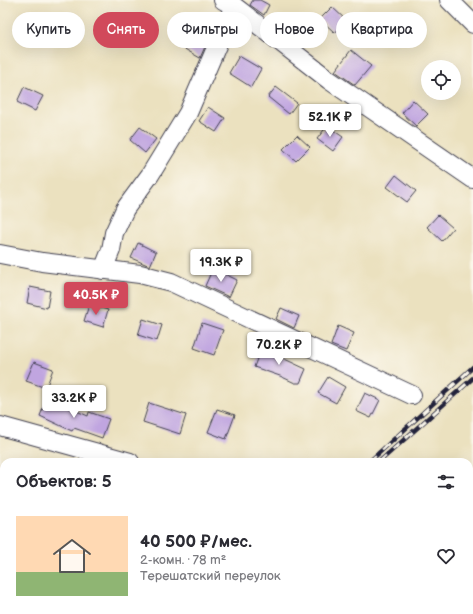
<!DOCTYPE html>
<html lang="ru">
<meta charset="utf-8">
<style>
body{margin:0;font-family:"Balsamiq Sans",sans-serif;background:#f2f2f3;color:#2b2b33;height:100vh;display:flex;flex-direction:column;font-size:15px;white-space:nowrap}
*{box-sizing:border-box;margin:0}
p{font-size:13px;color:#7c7c81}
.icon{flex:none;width:22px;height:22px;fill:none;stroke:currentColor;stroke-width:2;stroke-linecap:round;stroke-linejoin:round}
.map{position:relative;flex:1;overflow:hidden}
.drawer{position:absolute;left:0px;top:458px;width:473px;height:156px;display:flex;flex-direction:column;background:#fff;border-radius:12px 12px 0 0;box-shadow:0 4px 16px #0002}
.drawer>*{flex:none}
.hud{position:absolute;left:12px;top:12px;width:449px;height:36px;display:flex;gap:8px}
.fabs{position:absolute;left:421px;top:60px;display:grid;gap:8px}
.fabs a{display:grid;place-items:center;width:40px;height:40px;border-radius:50%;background:#fff;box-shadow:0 4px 16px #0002;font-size:20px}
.price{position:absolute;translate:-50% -34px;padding:0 9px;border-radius:4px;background:#fff;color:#222;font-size:13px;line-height:26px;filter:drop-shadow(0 1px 2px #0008)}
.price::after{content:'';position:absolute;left:50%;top:24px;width:12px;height:9px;margin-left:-6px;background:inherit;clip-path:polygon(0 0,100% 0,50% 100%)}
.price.active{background:#d1495b;color:#fff}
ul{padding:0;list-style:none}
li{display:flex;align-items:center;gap:12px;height:100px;padding:0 16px}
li+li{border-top:1px solid #e1e1e2}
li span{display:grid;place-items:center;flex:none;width:112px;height:80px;border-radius:0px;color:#555}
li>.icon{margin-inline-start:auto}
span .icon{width:48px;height:48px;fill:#fffc;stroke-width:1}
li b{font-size:17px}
h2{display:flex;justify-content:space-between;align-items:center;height:48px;padding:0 16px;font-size:17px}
.chip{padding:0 14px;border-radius:18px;background:#fff;box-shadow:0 4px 16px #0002;font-size:14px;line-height:36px}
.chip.active{background:#d1495b;color:#fff}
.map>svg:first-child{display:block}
.building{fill:#c0a5e0}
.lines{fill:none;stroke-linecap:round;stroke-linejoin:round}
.minor-casing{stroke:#403f4f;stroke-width:20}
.major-casing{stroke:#403f4f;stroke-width:24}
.minor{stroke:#fff;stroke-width:18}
.major{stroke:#fff;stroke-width:22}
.rail-casing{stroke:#22223b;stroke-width:4.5}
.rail{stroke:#fbf7ec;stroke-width:3;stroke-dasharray:9;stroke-linecap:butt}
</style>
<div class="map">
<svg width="473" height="614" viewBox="0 0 473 614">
<rect width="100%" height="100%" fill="#fbf7ec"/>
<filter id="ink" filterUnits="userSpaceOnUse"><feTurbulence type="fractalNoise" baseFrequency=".025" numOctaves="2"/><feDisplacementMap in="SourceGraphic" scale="8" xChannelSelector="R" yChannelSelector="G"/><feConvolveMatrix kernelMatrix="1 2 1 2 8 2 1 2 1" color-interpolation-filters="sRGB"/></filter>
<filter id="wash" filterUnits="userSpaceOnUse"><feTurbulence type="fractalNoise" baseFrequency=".012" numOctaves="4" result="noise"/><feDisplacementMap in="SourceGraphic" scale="16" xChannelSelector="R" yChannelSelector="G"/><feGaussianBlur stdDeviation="0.9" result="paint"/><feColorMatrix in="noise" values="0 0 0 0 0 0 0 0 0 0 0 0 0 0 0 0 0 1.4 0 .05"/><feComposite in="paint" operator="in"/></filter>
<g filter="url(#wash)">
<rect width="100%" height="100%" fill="#ebe1bf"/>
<g id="blocks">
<!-- building -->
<g class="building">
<path d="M253 0H260L269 5 264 15 250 5Z"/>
<path d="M332 7 346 20 335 33 320 19Z"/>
<path d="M192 31 208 40 200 58 183 48Z"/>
<path d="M351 50 371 66 355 85 335 71Z"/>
<path d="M239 56 261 69 251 87 229 73Z"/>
<path d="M24 87 43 96 35 111 17 102Z"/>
<path d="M276 87 297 103 289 114 268 97Z"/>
<path d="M413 100 428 114 416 126 402 113Z"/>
<path d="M208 107 225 118 216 132 199 121Z"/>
<path d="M327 126 343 137 333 151 317 139Z"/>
<path d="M140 127 156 139 145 153 130 140Z"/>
<path d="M297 135 310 147 296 161 283 149Z"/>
<path d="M396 175 416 191 407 202 387 187Z"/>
<path d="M438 215 453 228 442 241 427 227Z"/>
<path d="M138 243 156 252 150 266 131 258Z"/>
<path d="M213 268 237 280 229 297 205 286Z"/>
<path d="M30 287 50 291 47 308 27 303Z"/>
<path d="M89 305 108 310 103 327 84 321Z"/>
<path d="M281 308 299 316 294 328 276 319Z"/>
<path d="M143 319 162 325 157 341 138 335Z"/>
<path d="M202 323 223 330 214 355 194 348Z"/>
<path d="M338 326 354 333 346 351 331 345Z"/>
<path d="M261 348 277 353 276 355 306 369 300 383H295L280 376 254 367Z"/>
<path d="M34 362 53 369 46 388 26 381Z"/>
<path d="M328 377 345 387 336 403 318 393Z"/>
<path d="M365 393 380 400 371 418 356 411Z"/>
<path d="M47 398 88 416 89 412 109 419 102 438 74 428 72 431 40 416Z"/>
<path d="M149 403 186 415 180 434 143 422Z"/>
<path d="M217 409 235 415 226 439 208 432Z"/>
</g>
</g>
</g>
<g filter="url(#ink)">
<use href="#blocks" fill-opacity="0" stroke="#403f4f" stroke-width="1"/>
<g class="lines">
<defs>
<g id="minor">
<path d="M223 0 234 6 329 80 473 179"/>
<path d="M449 0 473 24"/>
<path d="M0 254 42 262 140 274 171 282 412 395"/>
<path d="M103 270 111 250 114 233 125 209 150 175 188 113 234 6"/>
<path d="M0 426 130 462"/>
</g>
<g id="major">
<path d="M469 563H473"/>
<path d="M356 614 363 610"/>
</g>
</defs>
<!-- minor casing -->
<use href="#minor" class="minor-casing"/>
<!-- major casing -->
<use href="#major" class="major-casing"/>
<!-- minor -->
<use href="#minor" class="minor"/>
<!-- major -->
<use href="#major" class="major"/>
<defs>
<g id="rail">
<path d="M369 462 473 367"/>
<path d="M379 462 473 378"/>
<path d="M198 614 202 610"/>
<path d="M210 614 214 610"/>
</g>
</defs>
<!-- rail casing -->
<use href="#rail" class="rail-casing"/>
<!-- rail -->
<use href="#rail" class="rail"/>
</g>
</g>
</svg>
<div class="fabs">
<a><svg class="icon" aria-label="locate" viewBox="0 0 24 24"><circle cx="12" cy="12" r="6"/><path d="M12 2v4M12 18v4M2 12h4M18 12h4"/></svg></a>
</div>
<b class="price" style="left:330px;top:138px">52.1K ₽</b>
<b class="price" style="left:221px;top:283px">19.3K ₽</b>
<b class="price active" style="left:96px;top:316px">40.5K ₽</b>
<b class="price" style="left:279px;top:366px">70.2K ₽</b>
<b class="price" style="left:74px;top:419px">33.2K ₽</b>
<div class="hud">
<a class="chip">Купить</a>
<a class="chip active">Снять</a>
<a class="chip">Фильтры</a>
<a class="chip">Новое</a>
<a class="chip">Квартира</a>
</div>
<section class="drawer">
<h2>Объектов: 5<svg class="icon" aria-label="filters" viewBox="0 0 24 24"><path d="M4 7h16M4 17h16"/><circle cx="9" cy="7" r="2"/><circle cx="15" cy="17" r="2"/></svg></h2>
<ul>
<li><span style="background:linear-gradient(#ffd9b3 70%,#8fb573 0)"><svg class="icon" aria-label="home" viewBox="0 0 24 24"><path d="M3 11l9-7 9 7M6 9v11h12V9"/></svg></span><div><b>40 500 ₽/мес.</b><p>2-комн. · 78 m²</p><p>Терешатский переулок</p></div><svg class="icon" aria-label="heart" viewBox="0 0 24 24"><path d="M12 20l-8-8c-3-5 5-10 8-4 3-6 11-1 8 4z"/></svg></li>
</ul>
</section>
</div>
